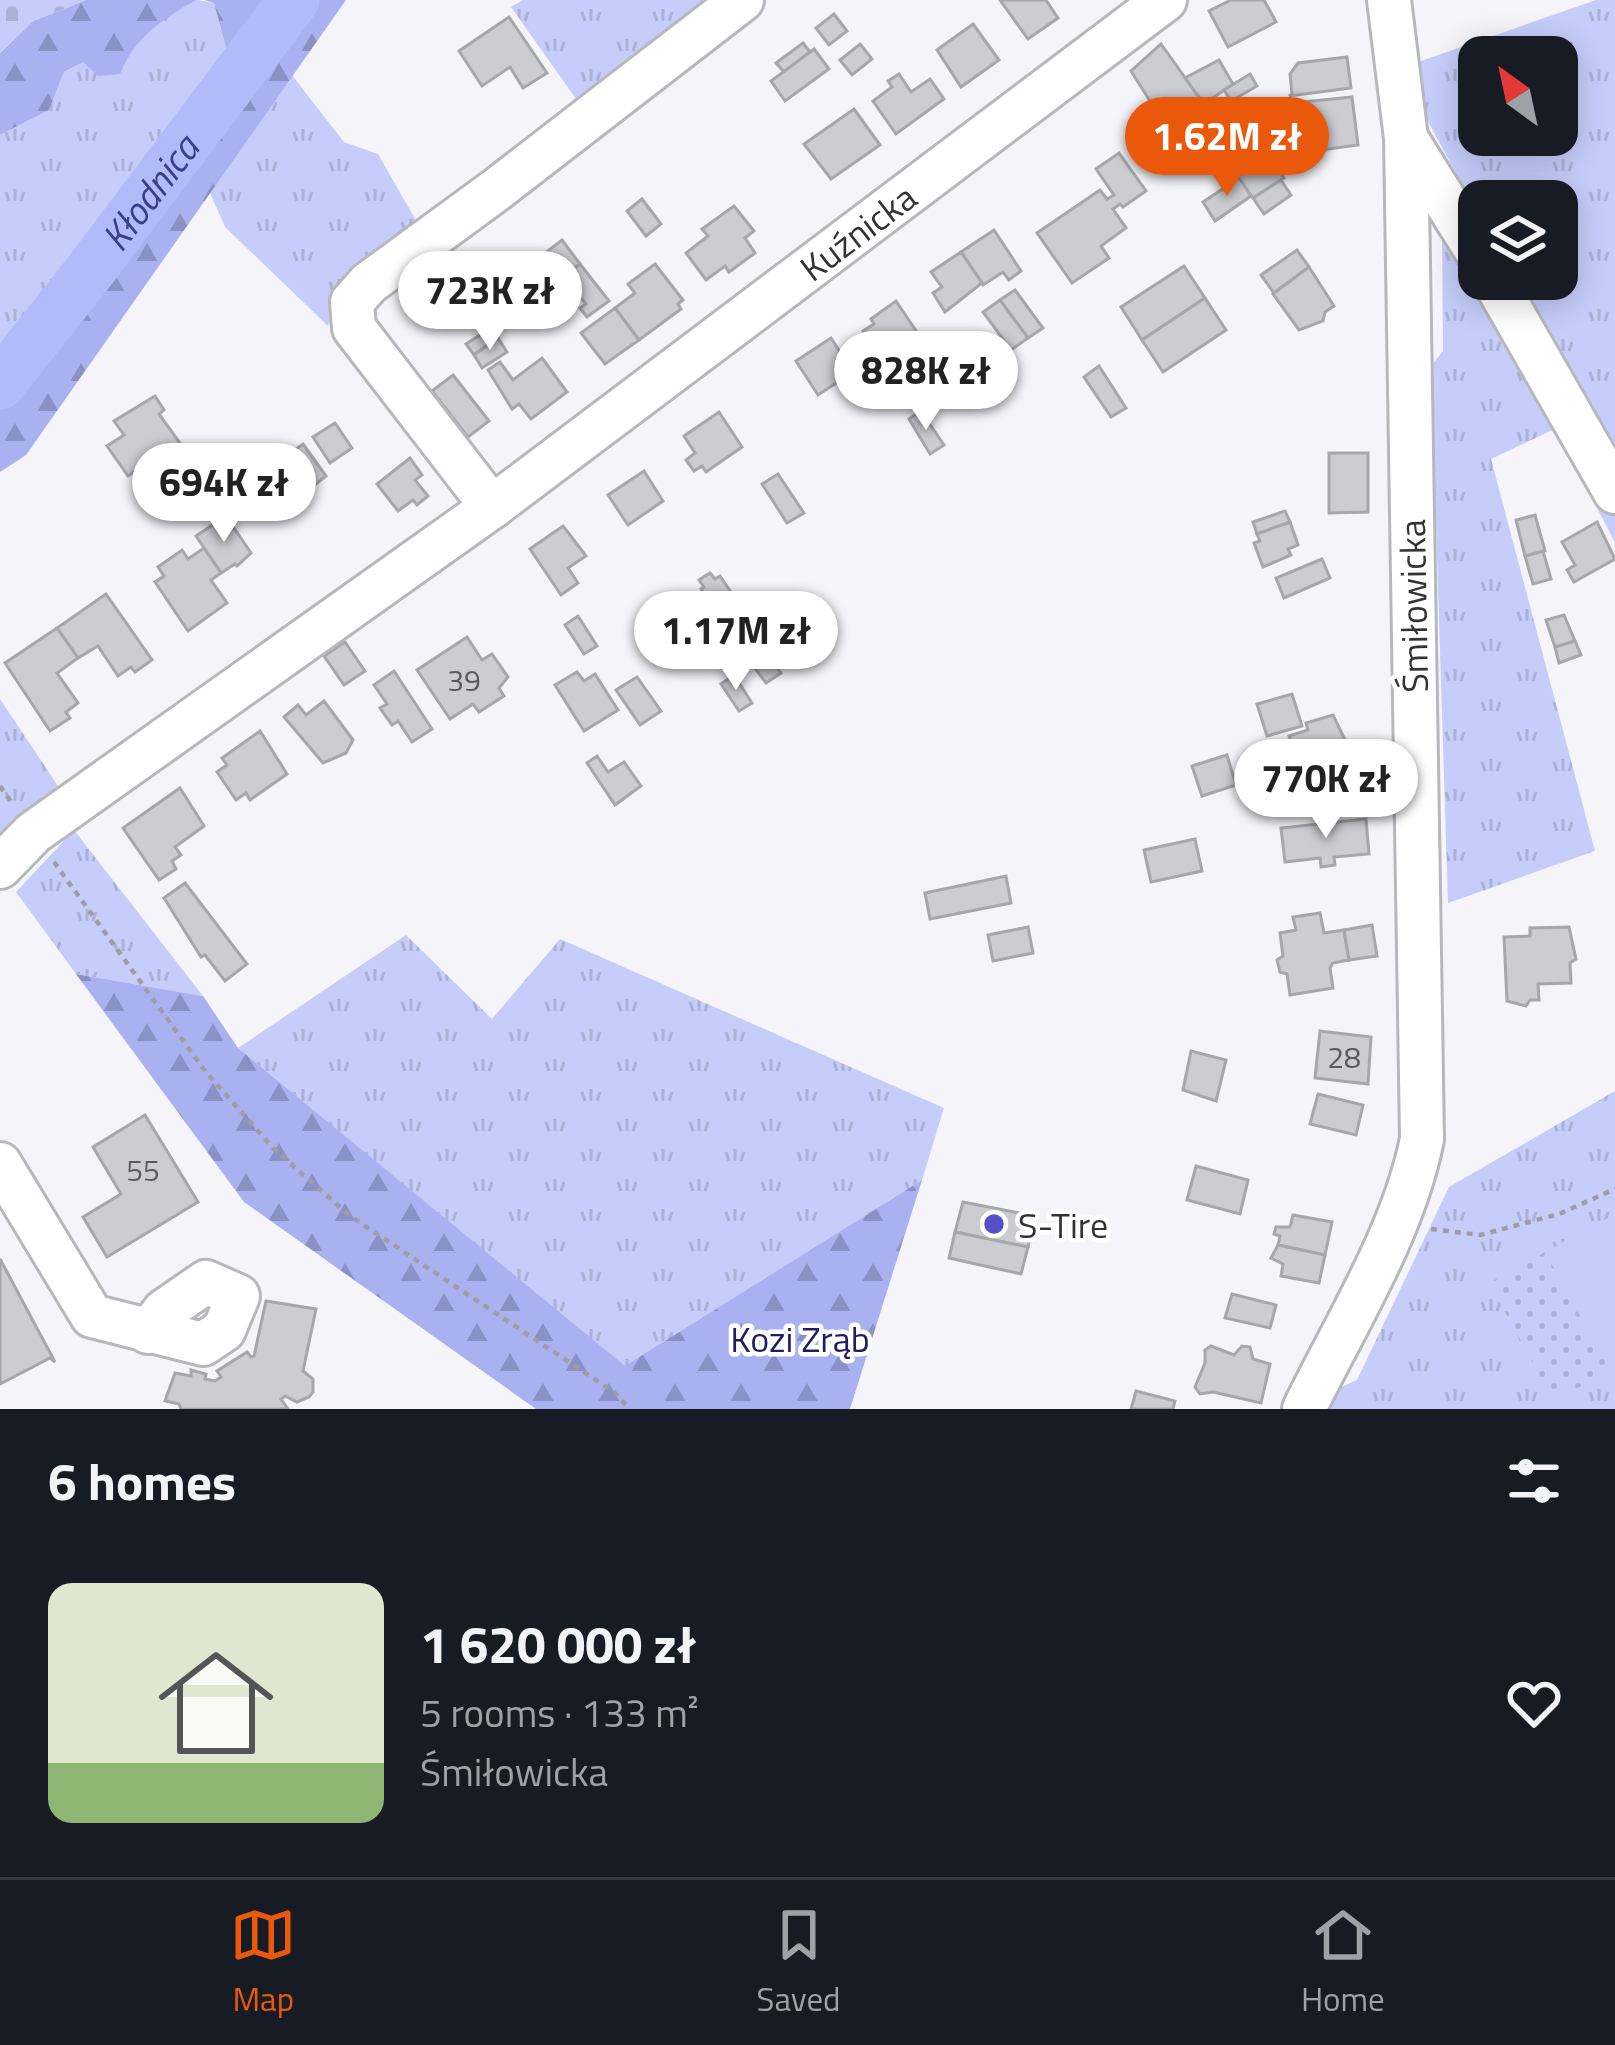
<!DOCTYPE html>
<meta charset="utf-8">
<style>
body{margin:0;font-family:"Titillium Web",sans-serif;background:#242831;color:#f1f3f6;height:100vh;display:flex;flex-direction:column;font-size:45px;white-space:nowrap}
*{box-sizing:border-box;margin:0}
p{font-size:39px;color:#9ea1a6}
.icon{flex:none;width:66px;height:66px;fill:none;stroke:currentColor;stroke-width:2;stroke-linecap:round;stroke-linejoin:round}
.map{position:relative;height:1409px;overflow:hidden}
.side{display:flex;flex-direction:column;background:#171b24;flex:1}
.side>*{flex:none}
.needle{width:78px;rotate:327deg}
.fabs{position:absolute;left:1458px;top:36px;display:grid;gap:24px}
.fabs a{display:grid;place-items:center;width:120px;height:120px;border-radius:24px;background:#171b24;box-shadow:0 6px 30px #0003;font-size:60px}
.price{position:absolute;translate:-50% -102px;padding:0 27px;border-radius:42px;background:#fff;color:#222;font-size:39px;line-height:78px;filter:drop-shadow(0 3px 6px #0008)}
.price::after{content:'';position:absolute;left:50%;top:72px;width:36px;height:27px;margin-left:-18px;background:inherit;clip-path:polygon(0 0,100% 0,50% 100%)}
.price.on{background:#ea580c;color:#fff}
ul{padding:0;list-style:none}
li{display:flex;align-items:center;gap:36px;height:300px;padding:0 48px}
li span{display:grid;place-items:center;flex:none;width:336px;height:240px;border-radius:24px;color:#555}
li>.icon{margin-inline-start:auto}
span .icon{width:144px;height:144px;fill:#fffc;stroke-width:1}
li b{font-size:51px}
h2{display:flex;justify-content:space-between;align-items:center;height:144px;padding:0 48px;font-size:51px}
.tab-bar{display:flex;justify-content:space-around;align-items:center;height:168px;border-top:3px solid #363941;background:#171b24;font-size:33px;color:#9ea1a6}
.tab-bar a{display:grid;justify-items:center;gap:6px}
.tab-bar .on{color:#ea580c}
.map>svg:first-child{display:block}
.grass{fill:url(#grass-tufts);fill-rule:evenodd}
.forest{fill:url(#forest-firs)}
.cemetery{fill:url(#cemetery-stones)}
.park{fill:url(#park-dots)}
.pitch{fill:#c6cdfa}
.lines{fill:none;stroke-linecap:round;stroke-linejoin:round}
.river{stroke:#b2bafa;stroke-width:51}
.building{fill:#cdcdd1;stroke:#a6a7aa;stroke-width:3}
.minor-casing{stroke:#b7b8bb;stroke-width:48}
.path{stroke:#9e9ea1;stroke-width:4.5;stroke-dasharray:6 6;stroke-linecap:butt}
.minor{stroke:#fff;stroke-width:42}
.poi-dot{fill:#5352c9;stroke:#fff;stroke-width:4.5}
.labels{text-anchor:middle;dominant-baseline:central;stroke-width:9;stroke-linejoin:round;paint-order:stroke}
.number-label{font-size:30px;fill:#5a5a5b}
.street-label{font-size:36px;fill:#333334;stroke:#fff}
.poi-label{font-size:36px;fill:#333334;stroke:#fff;text-anchor:start}
.park-label{font-size:36px;fill:#211d65;stroke:#fff}
.water-label{font-size:39px;font-style:italic;fill:#3c3e89;stroke:#fff}
</style>
<div class="map">
<svg width="1615" height="1409" viewBox="0 0 1615 1409">
<defs>
<pattern id="grass-tufts" width="24" height="20" patternUnits="userSpaceOnUse" patternTransform="scale(3)"><rect width="24" height="20" fill="#c6cdfa"/><path d="M3 7l-1-3M5 7V3M7 7l1-3M15 17l-1-3M17 17v-4M19 17l1-3" fill="none" stroke="#abb0d7"/></pattern>
<pattern id="forest-firs" width="22" height="20" patternUnits="userSpaceOnUse" patternTransform="scale(3)"><rect width="22" height="20" fill="#a9b1f1"/><path d="M5 1l3.5 6h-7zM16 11l3.5 6h-7z" fill="#8a91c4"/></pattern>
<pattern id="cemetery-stones" width="16" height="16" patternUnits="userSpaceOnUse" patternTransform="scale(3)"><rect width="16" height="16" fill="#c6cdfa"/><path d="M2 7V4a2 2 0 0 1 4 0v3zM10 15v-3a2 2 0 0 1 4 0v3z" fill="#abb0d7"/></pattern>
<pattern id="park-dots" width="8" height="8" patternUnits="userSpaceOnUse" patternTransform="scale(3)"><rect width="8" height="8" fill="#c6cdfa"/><path d="M2 2h.1M6 6h.1" fill="none" stroke="#abb0d7" stroke-width="1.8" stroke-linecap="round"/></pattern>
</defs>
<rect width="100%" height="100%" fill="#f5f5f9"/>
<!-- grass -->
<g class="grass">
<path d="M197 0 214 3 227 51 242 54 0 371V135L49 110 64 72 83 62 129 50 161 20Z"/>
<path d="M523 0H722L581 106 511 7Z"/>
<path d="M1596 0H1615V542L1555 429 1491 459 1595 851 1448 903 1431 366 1443 351 1442 232 1476 210 1424 114 1418 62ZM1479 57H1557V135H1479ZM1479 201H1557V279H1479Z"/>
<path d="M291 74 344 142 378 154 422 231 344 287 328 326 225 227 210 193Z"/>
<path d="M0 699 62 792 0 844Z"/>
<path d="M74 830 203 996 76 974 16 892Z"/>
<path d="M406 935 492 1019 560 939 944 1108 922 1180 625 1367 238 1048Z"/>
<path d="M1615 1091V1409H1329L1339 1388 1357 1380 1449 1187Z"/>
</g>
<!-- forest -->
<g class="forest">
<path d="M86 0H197C162 19 135 37 120 74L98 76 83 62 64 72 49 110 0 135V53L33 21Z"/>
<path d="M204 0H282L242 54 227 51 214 3Z"/>
<path d="M304 0H346L26 455 0 472V402L46 347Z"/>
<path d="M76 974 203 996 238 1048 625 1366 922 1180 850 1409H536L244 1202Z"/>
</g>
<!-- cemetery -->
<path class="cemetery" d="M0 0H86L33 21 0 53Z"/>
<!-- park -->
<path class="park" d="M1545 1252 1610 1370 1554 1401 1489 1283Z"/>
<!-- pitch -->
<path class="pitch" d="M1615 1214V1367L1610 1370 1545 1252Z"/>
<g class="lines">
<!-- river -->
<path class="river" id="s1" d="M0 384 89 272 294 0"/>
</g>
<!-- building -->
<g class="building">
<path d="M1000 0H1046L1058 18 1028 39Z"/>
<path d="M1231 0H1264L1276 22 1228 47 1209 11Z"/>
<path d="M834 14 847 31 829 45 816 28Z"/>
<path d="M509 17 547 73 523 88 510 67 482 86 459 51Z"/>
<path d="M973 24 999 60 961 87 937 50Z"/>
<path d="M803 43 810 52 784 72 776 63Z"/>
<path d="M860 44 872 59 852 75 840 60Z"/>
<path d="M1161 44 1204 104 1167 128 1131 71Z"/>
<path d="M814 49 829 69 785 101 771 81Z"/>
<path d="M1347 57 1351 88 1289 96 1292 94 1290 74 1298 63Z"/>
<path d="M1219 60 1233 84 1204 104 1185 78Z"/>
<path d="M899 74 911 92 930 79 944 99 896 134 873 101 892 87 888 81Z"/>
<path d="M1250 74 1257 86 1231 101 1224 90Z"/>
<path d="M1352 97 1358 145 1313 151 1310 132 1296 133 1293 103Z"/>
<path d="M854 109 880 145 831 179 804 144Z"/>
<path d="M1119 153 1146 191 1123 207 1120 204 1113 209 1126 228 1101 246 1109 258 1072 283 1037 233 1100 190 1107 199 1114 195 1096 169Z"/>
<path d="M1267 153 1284 178 1253 198 1236 174Z"/>
<path d="M1239 178 1251 196 1215 221 1203 202Z"/>
<path d="M1281 180 1291 195 1264 214 1253 198Z"/>
<path d="M642 199 661 224 646 236 627 211Z"/>
<path d="M734 206 754 231 745 238 755 253 729 272 725 266 706 280 686 253 708 236 702 229Z"/>
<path d="M994 230 1021 271 1009 280 1003 272 983 285 961 252Z"/>
<path d="M562 240 580 264 559 281 540 257Z"/>
<path d="M1297 250 1309 267 1274 293 1261 275Z"/>
<path d="M961 252 982 283 945 312 933 293 942 287 931 272Z"/>
<path d="M580 264 609 301 587 317 580 308 586 304 564 277Z"/>
<path d="M655 264 683 300 678 304 681 309 639 340 615 308 635 293 628 284Z"/>
<path d="M1184 266 1205 298 1142 340 1121 307Z"/>
<path d="M521 267 536 289 522 298 507 278Z"/>
<path d="M1309 267 1334 306 1325 312 1323 321 1299 330 1273 294Z"/>
<path d="M507 278 527 304 513 313 494 288Z"/>
<path d="M1015 290 1043 328 1028 338 1000 300Z"/>
<path d="M1205 298 1226 330 1163 372 1142 340Z"/>
<path d="M1000 300 1028 338 1011 350 983 312Z"/>
<path d="M896 301 925 344 920 354 912 360 905 358 890 368 863 331 874 324 871 319Z"/>
<path d="M615 308 639 340 605 364 581 333Z"/>
<path d="M491 328 498 338 474 355 466 344Z"/>
<path d="M498 338 507 352 482 368 474 355Z"/>
<path d="M831 338 853 372 818 395 796 361Z"/>
<path d="M542 358 567 392 531 419 519 404 512 409 488 370 500 362 513 380Z"/>
<path d="M1099 366 1126 408 1111 417 1084 377Z"/>
<path d="M453 375 489 421 468 437 432 391Z"/>
<path d="M155 396 164 410 159 414 195 464 171 480 152 452 144 458 147 463 128 476 107 446 124 435 114 421Z"/>
<path d="M921 411 944 445 930 454 909 419Z"/>
<path d="M719 412 742 447 706 472 702 466 694 471 686 460 695 453 684 436Z"/>
<path d="M335 423 352 448 330 463 313 437Z"/>
<path d="M303 444 326 476 291 504 264 472Z"/>
<path d="M1329 453H1368V512L1329 513Z"/>
<path d="M410 458 422 475 415 480 428 496 417 505 413 500 398 511 377 484Z"/>
<path d="M644 471 663 501 628 525 608 495Z"/>
<path d="M245 474 260 495 249 503 244 497 218 515 211 504Z"/>
<path d="M778 474 804 513 787 523 762 484Z"/>
<path d="M1285 511 1290 522 1257 534 1253 522Z"/>
<path d="M1535 515 1545 551 1525 556 1516 520Z"/>
<path d="M226 516 251 553 237 566 235 564 221 573 196 536Z"/>
<path d="M1290 522 1298 545 1288 549 1291 555 1263 567 1254 543 1260 541 1257 534Z"/>
<path d="M1597 522 1615 559 1574 582 1567 570 1575 565 1562 542Z"/>
<path d="M563 526 586 556 568 568 578 583 561 595 530 549Z"/>
<path d="M204 548 221 573 211 580 227 603 188 631 155 582 164 576 158 567 182 550 188 559Z"/>
<path d="M1543 551 1551 579 1533 584 1525 556Z"/>
<path d="M1322 559 1330 578 1284 598 1276 578Z"/>
<path d="M710 573 715 579 720 576 743 610 724 624 721 619 716 622 709 611 714 608 701 589 704 587 699 580Z"/>
<path d="M106 594 152 660 135 672 131 667 118 676 98 646 78 658 57 628Z"/>
<path d="M1564 615 1575 641 1555 647 1546 620Z"/>
<path d="M578 616 597 646 584 654 565 625Z"/>
<path d="M57 628 78 658 57 673 78 703 66 712 70 718 50 731 5 663Z"/>
<path d="M467 637 482 660 492 654 508 677 499 688 504 696 479 712 473 704 450 719 417 670Z"/>
<path d="M1575 641 1581 655 1559 663 1555 647Z"/>
<path d="M345 642 365 671 344 685 324 656Z"/>
<path d="M763 648 781 673 766 683 747 658Z"/>
<path d="M394 671 432 729 412 742 398 721 392 725 380 708 387 704 374 685Z"/>
<path d="M577 672 584 681 595 674 618 710 584 731 555 685Z"/>
<path d="M734 675 752 703 739 711 721 684Z"/>
<path d="M637 677 661 711 640 725 616 690Z"/>
<path d="M1292 694 1302 726 1267 736 1257 704Z"/>
<path d="M324 701 353 740 346 753 323 763 284 717 298 705 306 715Z"/>
<path d="M1333 715 1348 746 1343 748 1350 767 1332 773 1330 767 1303 776 1289 736 1308 730 1306 723Z"/>
<path d="M260 731 287 774 250 800 246 793 236 800 217 772 227 765 222 758Z"/>
<path d="M1227 755 1236 785 1202 796 1192 766Z"/>
<path d="M597 756 608 772 624 762 641 786 615 805 587 763Z"/>
<path d="M180 788 204 826 175 847 181 855 172 861 176 869 159 880 123 828Z"/>
<path d="M1366 819 1369 854 1334 857 1335 865 1321 867 1320 858 1285 862 1281 828Z"/>
<path d="M1195 839 1202 871 1151 882 1144 850Z"/>
<path d="M1006 876 1011 903 930 919 925 893Z"/>
<path d="M185 883 247 964 225 981 205 955 201 957 164 898Z"/>
<path d="M1320 913 1324 933 1344 930 1349 960 1333 963 1330 968 1333 988 1290 995 1287 974 1280 972 1277 960 1283 956 1280 933 1296 930 1293 917Z"/>
<path d="M1372 925 1377 956 1349 960 1344 930Z"/>
<path d="M1028 927 1033 953 993 961 988 935Z"/>
<path d="M1569 927 1576 959 1570 963 1571 983 1538 984 1539 1000H1530L1526 1006 1507 1001 1504 937 1530 936V928Z"/>
<path d="M1320 1031 1371 1037 1368 1084 1315 1078Z"/>
<path d="M1191 1051 1226 1060 1216 1101 1183 1090Z"/>
<path d="M1318 1094 1363 1105 1356 1135 1310 1124Z"/>
<path d="M145 1115 198 1202 107 1257 83 1217 121 1194 93 1147Z"/>
<path d="M1196 1166 1248 1180 1240 1214 1187 1200Z"/>
<path d="M963 1202 1035 1216 1028 1247 955 1232Z"/>
<path d="M1293 1215 1332 1222 1325 1255 1278 1245 1280 1236 1274 1234 1276 1227H1290Z"/>
<path d="M955 1232 1028 1247 1021 1274 949 1258Z"/>
<path d="M1278 1245 1325 1255 1319 1283 1281 1276 1283 1264 1271 1258Z"/>
<path d="M0 1259 55 1362 50 1358 0 1384Z"/>
<path d="M1232 1294 1276 1305 1270 1328 1225 1318Z"/>
<path d="M266 1301 316 1309 303 1371 313 1379V1392L309 1397 297 1402 285 1396 281 1399 288 1409H181L179 1404 165 1401 175 1373 191 1376V1370L206 1374 205 1379 215 1381 221 1377 217 1371 247 1352 251 1357 254 1356Z"/>
<path d="M1211 1346 1234 1355 1242 1346 1250 1347 1253 1359 1270 1364 1261 1403 1213 1392 1200 1394 1195 1387 1205 1363V1350Z"/>
<path d="M1136 1391 1175 1401 1173 1409H1131Z"/>
</g>
<g class="lines">
<defs>
<g id="minor">
<path d="M1406 138 1479 255"/>
<path d="M1493 279 1615 492"/>
<path d="M492 507 354 328 352 302 369 283 496 190 742 0"/>
<path id="s2" d="M0 867 33 833 492 507 1165 0"/>
<path d="M0 1164 92 1316 203 1344 224 1330 238 1296 206 1282 164 1311 148 1332"/>
<path d="M1304 1409C1346 1323 1403 1234 1422 1139L1406 138 1389 0"/>
</g>
</defs>
<!-- minor casing -->
<use href="#minor" class="minor-casing"/>
<!-- path -->
<g class="path">
<path d="M0 786 12 803"/>
<path d="M54 862 205 1071 273 1148 350 1216 614 1392 630 1409"/>
<path d="M1431 1229 1480 1235 1559 1214 1615 1189"/>
</g>
<!-- minor -->
<use href="#minor" class="minor"/>
</g>
<!-- markers -->
<circle class="poi-dot" cx="994" cy="1224" r="12"/>
<g class="labels">
<!-- number labels -->
<g class="number-label">
<text x="464" y="680">39</text>
<text x="1344" y="1057">28</text>
<text x="143" y="1170">55</text>
</g>
<!-- street labels -->
<g class="street-label">
<text stroke="none"><textPath href="#s2" startOffset="1068">Kuźnicka</textPath></text>
<text transform="translate(1413 606) rotate(-91)">Śmiłowicka</text>
</g>
<!-- poi labels -->
<g class="poi-label">
<text x="1018" y="1224">S-Tire</text>
</g>
<!-- park labels -->
<g class="park-label">
<text x="800" y="1338">Kozi Zrąb</text>
</g>
<!-- water labels -->
<g class="water-label">
<text stroke="none"><textPath href="#s1" startOffset="243">Kłodnica</textPath></text>
</g>
</g>
</svg>
<div class="fabs">
<a><svg class="needle" viewBox="-14 -14 28 28"><path d="M0-13l5 13h-10z" fill="#e53935"/><path d="M0 13l5-13h-10z" fill="#9ea1a6"/></svg></a>
<a><svg class="icon" aria-label="layers" viewBox="0 0 24 24"><path d="M12 4l9 5-9 5-9-5zM3 14l9 5 9-5"/></svg></a>
</div>
<b class="price on" style="left:1227px;top:199px">1.62M zł</b>
<b class="price" style="left:490px;top:353px">723K zł</b>
<b class="price" style="left:926px;top:433px">828K zł</b>
<b class="price" style="left:224px;top:545px">694K zł</b>
<b class="price" style="left:736px;top:693px">1.17M zł</b>
<b class="price" style="left:1326px;top:841px">770K zł</b>
</div>
<section class="side">
<h2>6 homes<svg class="icon" aria-label="filters" viewBox="0 0 24 24"><path d="M4 7h16M4 17h16"/><circle cx="9" cy="7" r="2"/><circle cx="15" cy="17" r="2"/></svg></h2>
<ul>
<li><span style="background:linear-gradient(#dfe7d0 75%,#8fb573 0)"><svg class="icon" aria-label="home" viewBox="0 0 24 24"><path d="M3 11l9-7 9 7M6 9v11h12V9"/></svg></span><div><b>1 620 000 zł</b><p>5 rooms · 133 m²</p><p>Śmiłowicka</p></div><svg class="icon" aria-label="heart" viewBox="0 0 24 24"><path d="M12 20l-8-8c-3-5 5-10 8-4 3-6 11-1 8 4z"/></svg></li>
</ul>
</section>
<nav class="tab-bar">
<a class="on"><svg class="icon" aria-label="map" viewBox="0 0 24 24"><path d="M3 6l6-2 6 2 6-2v14l-6 2-6-2-6 2zM9 4v14M15 6v14"/></svg>Map</a>
<a><svg class="icon" aria-label="saved" viewBox="0 0 24 24"><path d="M7 4h10v16l-5-4-5 4z"/></svg>Saved</a>
<a><svg class="icon" aria-label="home" viewBox="0 0 24 24"><path d="M3 11l9-7 9 7M6 9v11h12V9"/></svg>Home</a>
</nav>
